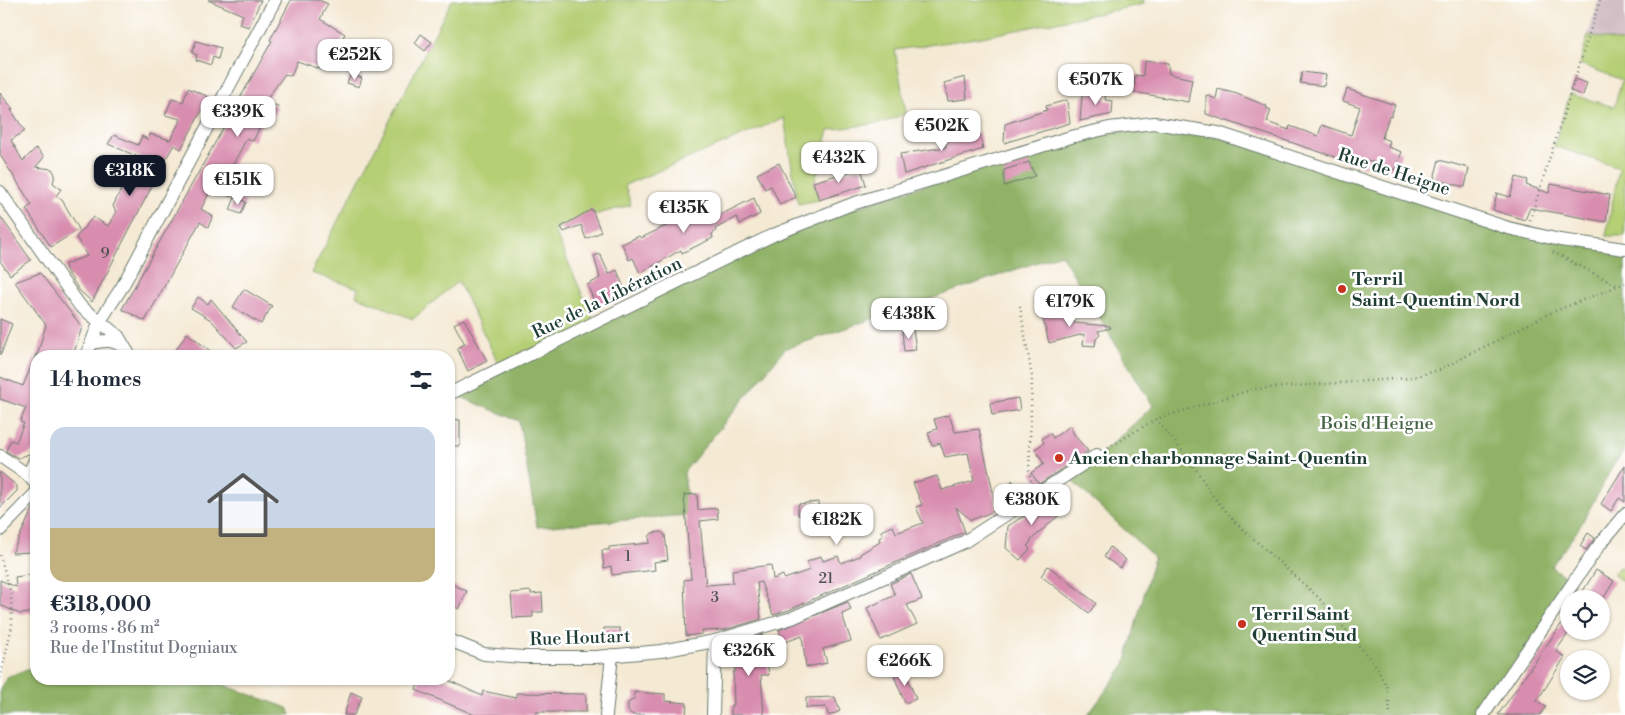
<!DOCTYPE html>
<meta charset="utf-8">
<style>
body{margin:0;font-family:"Libre Bodoni",serif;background:#f6f6f7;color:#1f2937;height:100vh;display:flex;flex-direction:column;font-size:19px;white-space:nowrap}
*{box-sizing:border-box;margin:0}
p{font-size:16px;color:#747a83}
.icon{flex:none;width:28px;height:28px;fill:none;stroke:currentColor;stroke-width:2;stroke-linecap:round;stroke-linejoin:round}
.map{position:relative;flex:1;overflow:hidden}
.sheet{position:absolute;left:30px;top:350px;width:425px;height:335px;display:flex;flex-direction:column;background:#fff;border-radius:20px;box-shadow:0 1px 4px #0004}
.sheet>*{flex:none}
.fabs{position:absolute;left:1560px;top:590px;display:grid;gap:10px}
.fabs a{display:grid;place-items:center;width:50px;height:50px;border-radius:50%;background:#fff;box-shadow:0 1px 4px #0004;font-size:25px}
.price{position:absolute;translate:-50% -42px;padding:0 11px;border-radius:10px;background:#fff;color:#222;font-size:16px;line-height:32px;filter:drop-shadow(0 1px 2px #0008)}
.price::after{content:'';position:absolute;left:50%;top:30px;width:15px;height:11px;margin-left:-8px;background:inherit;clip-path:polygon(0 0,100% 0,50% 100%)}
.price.selected{background:#111827;color:#fff}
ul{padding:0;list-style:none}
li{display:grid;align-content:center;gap:10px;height:265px;padding:0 20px}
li+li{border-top:1px solid #e0e1e3}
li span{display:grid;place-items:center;height:155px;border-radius:15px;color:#555}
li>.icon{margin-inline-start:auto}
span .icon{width:90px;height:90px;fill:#fffc;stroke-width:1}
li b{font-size:21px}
h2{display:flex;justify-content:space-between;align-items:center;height:60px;padding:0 20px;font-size:21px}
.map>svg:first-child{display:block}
.industrial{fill:#d2bec5}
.green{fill:#b5cf74;stroke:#6a8654}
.forest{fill:#90b266;stroke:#58784d}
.building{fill:#d88daf}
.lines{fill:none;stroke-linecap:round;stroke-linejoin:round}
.minor-casing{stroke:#6a796c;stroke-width:14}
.path{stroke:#6a796c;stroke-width:2.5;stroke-dasharray:1 4;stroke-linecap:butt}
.minor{stroke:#fff;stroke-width:12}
.poi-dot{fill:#c8321e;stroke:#fff;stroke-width:2}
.labels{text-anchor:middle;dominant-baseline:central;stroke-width:5;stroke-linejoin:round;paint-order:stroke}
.number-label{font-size:15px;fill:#4d5153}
.street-label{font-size:18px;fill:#1f3d34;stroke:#fff}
.poi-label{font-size:18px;font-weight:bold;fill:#1f3d34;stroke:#fff;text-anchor:start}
.park-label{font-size:18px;fill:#446244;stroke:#fff}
</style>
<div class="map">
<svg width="1625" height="715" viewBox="0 0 1625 715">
<rect width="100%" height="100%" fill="#fff"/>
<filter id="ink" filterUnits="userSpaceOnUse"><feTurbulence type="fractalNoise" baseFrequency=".02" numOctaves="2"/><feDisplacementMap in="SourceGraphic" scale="10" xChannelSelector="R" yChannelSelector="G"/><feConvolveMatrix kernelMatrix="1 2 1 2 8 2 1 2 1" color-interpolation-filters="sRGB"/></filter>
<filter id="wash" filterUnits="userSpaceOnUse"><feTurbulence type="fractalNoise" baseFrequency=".0096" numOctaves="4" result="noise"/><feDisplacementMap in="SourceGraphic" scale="20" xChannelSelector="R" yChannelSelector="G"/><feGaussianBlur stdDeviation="1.12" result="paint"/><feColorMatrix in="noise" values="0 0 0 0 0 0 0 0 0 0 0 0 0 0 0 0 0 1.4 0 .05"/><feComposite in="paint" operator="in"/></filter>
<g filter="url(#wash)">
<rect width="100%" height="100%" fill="#f4e9d3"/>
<!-- industrial -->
<path class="industrial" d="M1599 0H1625V43L1588 35Z"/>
<!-- green -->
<g class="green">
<path d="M452 0H1144V4L982 37 895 50 906 113 886 122 829 130 814 185 819 200 798 204 784 118 625 185 631 205 579 219 554 230 595 323 501 369 458 281 413 319 356 296 358 288 311 273Z"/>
<path d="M1588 35 1625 43V236H1606L1619 168 1554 146 1570 94 1614 107 1622 80 1580 64Z"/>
<path d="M1619 567 1625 569V584L1613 574Z"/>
</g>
<!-- forest -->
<g class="forest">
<path d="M1180 125 1454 211 1625 249V450L1614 464 1579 528 1551 567 1574 582 1483 715H1088L1125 664 1154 557 1072 481 1153 406 1061 254 785 349 684 472 689 515 537 527 519 421 451 393 773 235 1071 137Z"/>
<path d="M36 667V679H207L288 708 291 715H0V693L6 677Z"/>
</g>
<g id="blocks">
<!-- building -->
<g class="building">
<path d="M208 0H261L249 27 239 24 243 15Z"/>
<path d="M291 0H319L328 4 320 19 345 34 335 51 329 72 297 61 291 76 285 74 266 100 278 107 273 116 267 113 253 141 247 138 229 172 238 176 231 197 214 189 211 190 201 209 213 216 208 227 200 222 145 321 122 309 272 41 270 40Z"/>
<path d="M421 34 432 42 425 51 415 43Z"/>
<path d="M196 41 221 48 218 59 213 57 211 65 196 60 197 55 192 53Z"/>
<path d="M1144 61 1168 64 1169 74 1192 79 1188 102 1134 92 1135 75 1143 76Z"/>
<path d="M1302 72 1326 75 1324 86 1300 83Z"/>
<path d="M351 74 362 78 359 87 347 83Z"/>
<path d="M965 77 967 99 948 101 944 83Z"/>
<path d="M1574 79 1587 83 1583 95 1570 91Z"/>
<path d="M188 88 209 97 181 149 174 145 168 155 92 302 79 290 66 270 65 264 87 256 76 237 93 217 108 226 116 212 113 206 128 175 134 183 146 160 108 144 114 135 138 145 142 136 148 140 150 134 170 140 181 119 165 115 172 99 183 102Z"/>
<path d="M1106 89 1105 100 1113 101 1112 114 1080 121 1082 96Z"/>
<path d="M1218 89 1237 94 1267 106 1266 108 1271 110 1267 122 1289 130 1290 126 1318 136 1322 125 1351 135 1360 107 1343 101 1347 89 1395 105 1391 117 1389 116 1382 138 1390 141 1388 147 1402 152 1395 170 1367 160 1365 167 1206 114V95L1216 99Z"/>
<path d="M0 93 13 109 11 110 25 131 11 140 23 161 36 148 44 157 36 167 52 169 55 174 53 183 61 189 56 196 62 200 79 229 51 247 26 209 32 205 0 155Z"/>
<path d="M1067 100 1070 123 1004 143 1005 124 1047 110 1046 106Z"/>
<path d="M957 126 958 141 979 132 983 149 904 174 900 154 946 147 945 129Z"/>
<path d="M1439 160 1469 168 1465 187 1434 179Z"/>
<path d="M1029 162 1035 176 1004 186V170Z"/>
<path d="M779 163 796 197 780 205 771 186 765 189 757 174Z"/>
<path d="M861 168 866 185 819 200 813 182Z"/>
<path d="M1516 177 1528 180 1526 185 1549 193 1551 184 1610 195 1606 222 1530 208 1525 220 1493 210 1497 193 1510 197Z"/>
<path d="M235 197 246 202 241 214 230 210Z"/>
<path d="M754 198 760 214 740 224 737 217 715 229 716 231 712 234 713 238 682 253 681 250 640 273 633 258 629 260 622 244 639 236 641 238 711 204 718 216Z"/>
<path d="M592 209 601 232 586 239 581 225 564 232 561 227Z"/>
<path d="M0 216 31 260 10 275 0 261Z"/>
<path d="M600 254 609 274 617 270 626 294 597 307 587 285 600 278 594 256Z"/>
<path d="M40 273 82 327 73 356H37L46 325 15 282Z"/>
<path d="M244 289 272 306 261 324 233 307Z"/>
<path d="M198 297 208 304 211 299 247 342 236 348 211 320 191 308Z"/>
<path d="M1070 308 1074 323 1110 326 1111 328 1098 331 1100 335 1096 339 1095 346 1083 345 1084 334 1049 343 1042 315Z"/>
<path d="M0 319 12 324 1 354H0Z"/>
<path d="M464 319 487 361 468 371 457 348 465 344 454 324Z"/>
<path d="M913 329 916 350 904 351 902 331Z"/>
<path d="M187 333 217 356H172Z"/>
<path d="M36 354V447L29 454 18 458 6 451 11 440 16 442 24 423 20 422 26 408 0 399V377L23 386Z"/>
<path d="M1018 398 1020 410 992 415 990 403Z"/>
<path d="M949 415 955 432 979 429 997 510 971 520 956 507 965 532 962 533 789 610 773 615 761 582 757 583 761 619 724 630 702 631V634L686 636 684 580 691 579 684 495 697 494 698 510 717 508 718 519 700 521 706 585 733 583 732 570 771 565 773 579 783 575 784 579 810 570 807 562 821 556 823 561 838 556 841 563 860 556V554L880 542 879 538 883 536 881 531 893 526 896 533 923 523 916 507 922 505 913 483 937 476 942 490 974 481 968 453 945 457 940 443 932 446 928 432 937 429 934 419Z"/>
<path d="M449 419 460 420V446H449Z"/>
<path d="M1070 426 1075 436 1088 451 1039 484 1031 473 1044 464 1035 449 1044 443 1042 439 1050 433 1053 438Z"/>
<path d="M1625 465V502L1619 498 1611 511 1601 504Z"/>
<path d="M0 472 17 486V491L0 508Z"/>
<path d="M1012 480 1021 495 1010 502Z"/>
<path d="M1057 495 1068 507 1030 541 1031 542 1027 546 1030 549 1020 560 1006 548 1008 526Z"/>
<path d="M818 502 819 514 798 515V504Z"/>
<path d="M36 504V552L12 553 33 508Z"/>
<path d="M661 532 665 535 668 560 654 562 655 570 612 575 611 566 604 568 602 550H609V547L650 543 649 537 652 533Z"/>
<path d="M1588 533 1595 538 1586 550 1580 546Z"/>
<path d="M1110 547 1126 560 1120 568 1104 557Z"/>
<path d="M1048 566 1096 603 1089 613 1041 576Z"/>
<path d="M1596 570 1614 581 1603 599H1578Z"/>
<path d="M36 574V612L20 614 0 605V580L16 587 15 577Z"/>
<path d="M911 574 922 599 907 605 917 624 881 640 867 608 895 595 890 584Z"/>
<path d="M449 583 467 591 459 609 449 604Z"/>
<path d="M531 591V594L542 593 543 612H533V617L513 618 511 593Z"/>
<path d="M848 602 851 610 842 614 851 641 823 649 827 663 806 667 802 636 783 643 779 630Z"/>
<path d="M1569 613V632L1556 651 1565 657 1537 701 1546 707 1540 715H1498Z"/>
<path d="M604 628H620L621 642 604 643Z"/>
<path d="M763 635 769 675H761L764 715H731V705H734L733 672H735L732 644Z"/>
<path d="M905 671 916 699 905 703 894 676Z"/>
<path d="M420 679H446L482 696 483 691 516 698V693L586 694V712H536V715H475L416 690Z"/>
<path d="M351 692 362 697 354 715H344Z"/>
<path d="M634 692 665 694V701L687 703 686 715H633L628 711V703L634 699Z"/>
<path d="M835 697 840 711 831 715H828L826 707 806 708V698Z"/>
</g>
</g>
</g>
<g filter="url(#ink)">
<use href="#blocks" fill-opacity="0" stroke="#6a796c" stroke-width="1"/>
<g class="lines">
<defs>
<g id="minor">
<path d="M0 192 80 306 118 336 130 356"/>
<path d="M92 343C105 340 115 339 125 349"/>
<path d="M86 356 100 321 122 287 275 0"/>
<path d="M449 394 773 235 852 204 1071 137 1109 128 1154 123 1218 133 1508 228 1560 240 1625 249"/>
<path d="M0 456 28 475 36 484"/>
<path d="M28 475 36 458"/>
<path d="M0 530 36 493"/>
<path d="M449 640 484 654 523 657H596L661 651 715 641 792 618 964 542 1097 455"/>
<path d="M606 715 612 655"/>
<path d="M713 715 715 641"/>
<path d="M1483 715 1597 548 1625 514"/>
</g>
</defs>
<!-- minor casing -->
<use href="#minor" class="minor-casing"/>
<!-- path -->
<g class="path">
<path d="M1530 220 1600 0"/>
<path d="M1553 252 1618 286"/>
<path d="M1020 306 1032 377 1029 472 1032 484"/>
<path d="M1156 419 1189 459 1213 496 1236 523 1318 597 1376 666 1388 689 1390 715"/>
<path d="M1108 448 1156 419 1254 389 1409 378 1439 370 1548 314 1625 283"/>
<path d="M0 555 11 594 12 626 0 679"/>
</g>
<!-- minor -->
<use href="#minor" class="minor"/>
</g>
</g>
<!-- markers -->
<g class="poi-dot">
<circle cx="1342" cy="289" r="5"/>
<circle cx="1059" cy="458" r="5"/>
<circle cx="1242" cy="624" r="5"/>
</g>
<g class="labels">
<!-- number labels -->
<g class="number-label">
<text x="105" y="253">9</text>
<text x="628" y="556">1</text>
<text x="826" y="578">21</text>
<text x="715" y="597">3</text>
</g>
<!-- street labels -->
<g class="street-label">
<text transform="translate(1394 172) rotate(18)">Rue de Heigne</text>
<text transform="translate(607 298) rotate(-26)">Rue de la Libération</text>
<text transform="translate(580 638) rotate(-2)">Rue Houtart</text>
</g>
<!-- poi labels -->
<g class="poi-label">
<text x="1352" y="279">Terril<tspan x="1352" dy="21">Saint-Quentin Nord</tspan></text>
<text x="1069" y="458">Ancien charbonnage Saint-Quentin</text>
<text x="1252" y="614">Terril Saint<tspan x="1252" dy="21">Quentin Sud</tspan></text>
</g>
<!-- park labels -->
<g class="park-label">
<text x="1377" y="423">Bois d'Heigne</text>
</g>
</g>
</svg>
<div class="fabs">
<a><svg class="icon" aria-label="locate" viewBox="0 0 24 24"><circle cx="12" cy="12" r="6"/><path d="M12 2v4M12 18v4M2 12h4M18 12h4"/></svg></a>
<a><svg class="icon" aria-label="layers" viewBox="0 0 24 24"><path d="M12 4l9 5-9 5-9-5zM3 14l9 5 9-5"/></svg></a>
</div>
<b class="price" style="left:355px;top:81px">€252K</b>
<b class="price" style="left:1096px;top:106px">€507K</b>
<b class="price" style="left:238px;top:138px">€339K</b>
<b class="price" style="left:942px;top:152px">€502K</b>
<b class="price" style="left:839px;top:184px">€432K</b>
<b class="price selected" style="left:130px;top:197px">€318K</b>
<b class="price" style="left:238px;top:206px">€151K</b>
<b class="price" style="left:684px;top:234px">€135K</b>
<b class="price" style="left:1070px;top:328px">€179K</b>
<b class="price" style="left:909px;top:340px">€438K</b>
<b class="price" style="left:1032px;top:526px">€380K</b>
<b class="price" style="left:837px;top:546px">€182K</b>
<b class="price" style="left:749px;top:677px">€326K</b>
<b class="price" style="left:905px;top:687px">€266K</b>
<section class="sheet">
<h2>14 homes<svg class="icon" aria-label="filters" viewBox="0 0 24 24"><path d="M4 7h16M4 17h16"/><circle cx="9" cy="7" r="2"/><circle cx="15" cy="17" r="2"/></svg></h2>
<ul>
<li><span style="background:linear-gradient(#c9d6e8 65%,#c2b280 0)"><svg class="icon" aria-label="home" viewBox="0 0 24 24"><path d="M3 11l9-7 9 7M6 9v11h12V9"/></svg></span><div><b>€318,000</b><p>3 rooms · 86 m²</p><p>Rue de l'Institut Dogniaux</p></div></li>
</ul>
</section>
</div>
